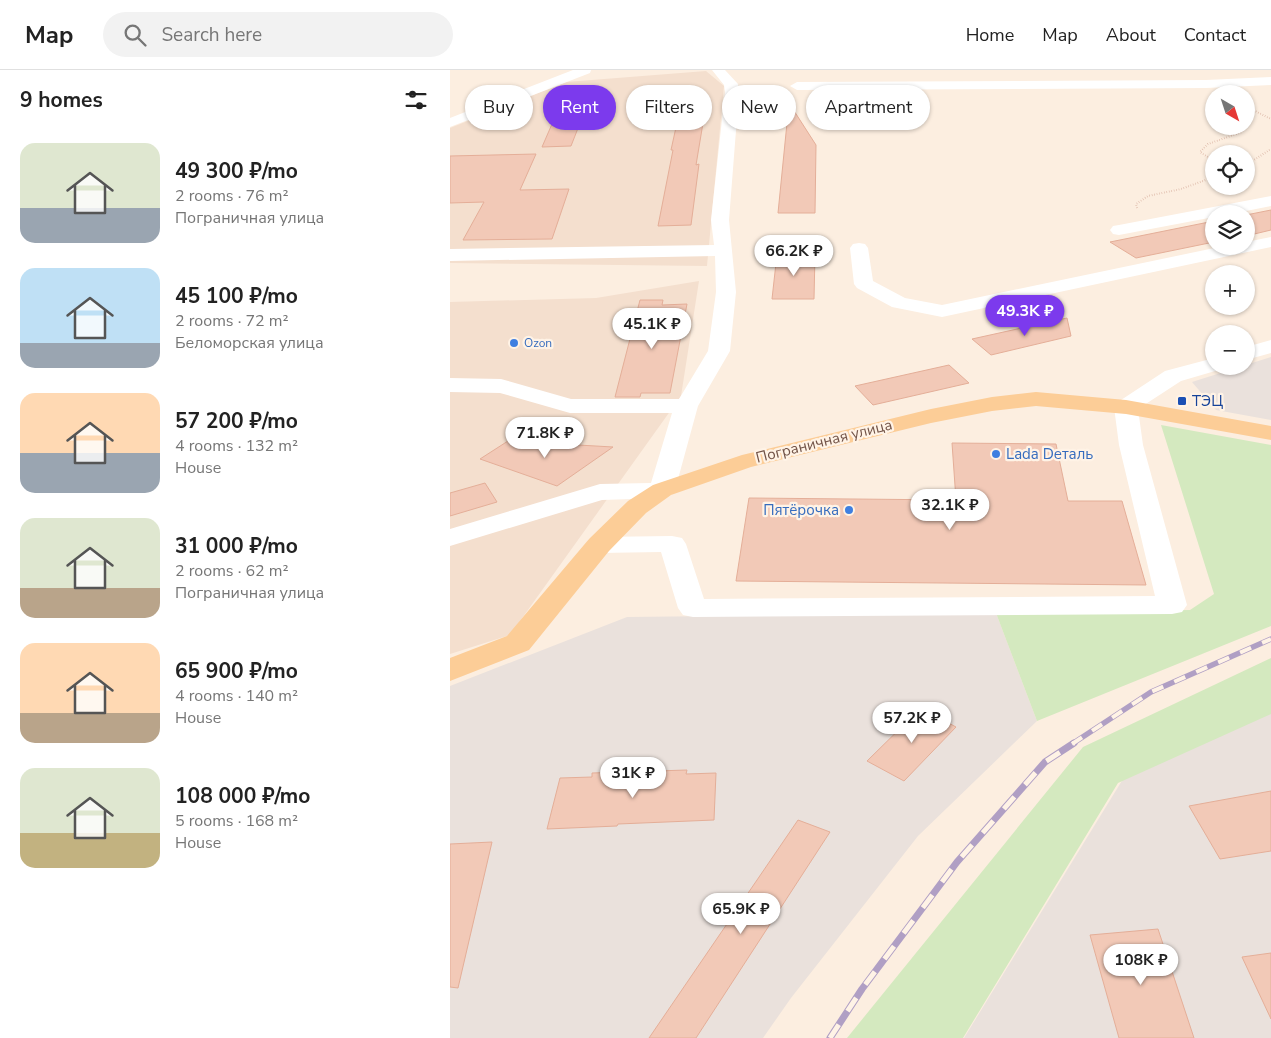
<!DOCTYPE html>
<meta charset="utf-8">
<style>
body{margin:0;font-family:"Nunito Sans",sans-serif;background:#f2f2f2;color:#222;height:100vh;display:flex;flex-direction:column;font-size:19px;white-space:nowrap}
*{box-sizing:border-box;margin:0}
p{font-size:16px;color:#767676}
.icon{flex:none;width:28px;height:28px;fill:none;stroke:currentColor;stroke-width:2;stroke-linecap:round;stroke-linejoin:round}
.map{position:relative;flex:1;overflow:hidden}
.sheet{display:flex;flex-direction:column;background:#fff;width:450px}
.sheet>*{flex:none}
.guide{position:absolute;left:15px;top:15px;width:475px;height:45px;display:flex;gap:10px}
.needle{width:32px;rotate:141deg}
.controls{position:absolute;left:755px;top:15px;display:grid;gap:10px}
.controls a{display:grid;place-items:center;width:50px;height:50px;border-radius:50%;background:#fff;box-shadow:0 1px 4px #0004;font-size:25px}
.price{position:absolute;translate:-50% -42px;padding:0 11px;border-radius:18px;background:#fff;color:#222;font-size:16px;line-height:32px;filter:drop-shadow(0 1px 2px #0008)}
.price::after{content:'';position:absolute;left:50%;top:30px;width:15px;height:11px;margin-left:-8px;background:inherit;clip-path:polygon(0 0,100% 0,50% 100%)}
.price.current{background:#7c3aed;color:#fff}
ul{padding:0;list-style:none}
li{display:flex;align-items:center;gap:15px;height:125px;padding:0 20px}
li span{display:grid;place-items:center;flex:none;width:140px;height:100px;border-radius:15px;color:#555}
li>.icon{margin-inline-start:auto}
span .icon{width:60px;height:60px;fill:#fffc;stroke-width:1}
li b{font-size:21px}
h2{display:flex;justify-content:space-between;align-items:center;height:60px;padding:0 20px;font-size:21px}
.tag{padding:0 18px;border-radius:22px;background:#fff;box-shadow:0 1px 4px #0004;font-size:18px;line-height:45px}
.tag.current{background:#7c3aed;color:#fff}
header{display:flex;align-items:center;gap:30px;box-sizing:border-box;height:70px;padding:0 25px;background:#fff;border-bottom:1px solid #e0e0e0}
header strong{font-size:24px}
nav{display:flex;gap:28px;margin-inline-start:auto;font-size:18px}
.search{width:350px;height:45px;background:#f2f2f2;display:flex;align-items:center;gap:12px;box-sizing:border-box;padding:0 18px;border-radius:28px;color:#767676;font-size:19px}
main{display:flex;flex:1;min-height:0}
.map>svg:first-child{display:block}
.residential{fill:#f4dfce}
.industrial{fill:#eae1dc}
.green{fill:#d4e9bf}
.building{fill:#f2c9b7;stroke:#e4ae98}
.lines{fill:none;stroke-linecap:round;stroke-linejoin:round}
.path{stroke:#d6ac9b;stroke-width:2;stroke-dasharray:0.5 2;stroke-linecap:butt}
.minor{fill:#fff;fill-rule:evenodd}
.major{fill:#fccd97;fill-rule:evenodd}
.rail-far1-casing{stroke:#b09fc4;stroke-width:5.5}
.rail-casing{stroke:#b09fc4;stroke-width:7}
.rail-far1{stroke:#fff3e6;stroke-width:4;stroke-dasharray:12;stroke-linecap:butt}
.rail{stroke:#fff3e6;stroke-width:5;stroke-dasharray:16;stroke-linecap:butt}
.shop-dot{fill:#3f7fe0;stroke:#fff3e6;stroke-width:2}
.transit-dot{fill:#1a4fb4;stroke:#fff3e6;stroke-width:2}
.labels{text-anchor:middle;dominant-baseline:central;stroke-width:4.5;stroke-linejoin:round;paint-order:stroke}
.far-shop-label{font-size:12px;fill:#366cbe;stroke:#fff3e6;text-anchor:start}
.transit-label{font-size:15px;fill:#164399;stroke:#fff3e6;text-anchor:start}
.street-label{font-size:15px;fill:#725347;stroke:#fff3e6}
.shop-label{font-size:15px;fill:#366cbe;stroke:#fff3e6;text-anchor:start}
</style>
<header>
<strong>Map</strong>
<div class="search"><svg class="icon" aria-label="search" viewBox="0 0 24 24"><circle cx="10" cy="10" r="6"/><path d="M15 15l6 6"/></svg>Search here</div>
<nav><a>Home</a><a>Map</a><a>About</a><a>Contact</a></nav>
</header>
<main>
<section class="sheet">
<h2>9 homes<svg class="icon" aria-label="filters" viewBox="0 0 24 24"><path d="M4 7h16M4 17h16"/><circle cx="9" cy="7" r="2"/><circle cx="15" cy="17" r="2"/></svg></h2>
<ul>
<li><span style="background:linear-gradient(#dfe7d0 65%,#9aa5b1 0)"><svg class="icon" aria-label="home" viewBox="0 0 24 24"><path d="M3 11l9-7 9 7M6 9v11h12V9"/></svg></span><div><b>49 300 ₽/mo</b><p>2 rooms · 76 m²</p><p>Пограничная улица</p></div></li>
<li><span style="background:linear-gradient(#bfe0f5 75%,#9aa5b1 0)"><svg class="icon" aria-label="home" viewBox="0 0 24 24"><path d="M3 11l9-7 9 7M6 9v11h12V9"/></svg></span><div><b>45 100 ₽/mo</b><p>2 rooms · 72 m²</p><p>Беломорская улица</p></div></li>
<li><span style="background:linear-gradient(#ffd9b3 60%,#9aa5b1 0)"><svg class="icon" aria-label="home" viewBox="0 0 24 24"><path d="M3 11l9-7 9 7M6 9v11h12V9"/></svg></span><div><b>57 200 ₽/mo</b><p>4 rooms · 132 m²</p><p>House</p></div></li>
<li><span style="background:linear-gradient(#dfe7d0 70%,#b9a48a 0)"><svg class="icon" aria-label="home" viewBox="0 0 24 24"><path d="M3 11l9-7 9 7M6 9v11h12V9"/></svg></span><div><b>31 000 ₽/mo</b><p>2 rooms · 62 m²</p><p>Пограничная улица</p></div></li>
<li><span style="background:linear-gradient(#ffd9b3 70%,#b9a48a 0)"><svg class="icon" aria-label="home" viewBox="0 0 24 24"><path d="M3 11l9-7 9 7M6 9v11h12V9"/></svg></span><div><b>65 900 ₽/mo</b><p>4 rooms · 140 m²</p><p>House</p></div></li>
<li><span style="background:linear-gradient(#dfe7d0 65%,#c2b280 0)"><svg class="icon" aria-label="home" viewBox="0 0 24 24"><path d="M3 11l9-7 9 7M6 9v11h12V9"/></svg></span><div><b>108 000 ₽/mo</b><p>5 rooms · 168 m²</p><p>House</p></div></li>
</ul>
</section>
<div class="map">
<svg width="821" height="968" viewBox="0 0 821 968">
<rect width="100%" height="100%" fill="#fceee0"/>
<!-- residential -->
<g class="residential">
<path d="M256 1 274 16 257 196 0 193V58L116 12Z"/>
<path d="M249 211 231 326 60 565 0 584V232L146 228Z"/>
</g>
<!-- industrial -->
<g class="industrial">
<path d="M821 287V350L766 340 742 312Z"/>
<path d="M546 543 587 651 468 766 341 928 313 968H0V616L177 547Z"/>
<path d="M821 643V968H514L673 709Z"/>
</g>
<!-- green -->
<g class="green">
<path d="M711 355 821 375V556L587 651 546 543 740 540 764 524Z"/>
<path d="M821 588V644L668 713 513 968H397L633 677Z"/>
</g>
<!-- building -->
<g class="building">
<path d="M257 29 246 95 249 94 241 155 208 156 223 80H221L232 30Z"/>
<path d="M139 30 121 76 92 77 112 31Z"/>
<path d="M339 33 366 75 365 143H328Z"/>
<path d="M86 84 70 120 119 119 102 169 13 170 34 132 0 133V86Z"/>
<path d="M821 140V160L796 166V145Z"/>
<path d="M764 151V172L686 188 660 172Z"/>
<path d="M327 184H365L364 229H322Z"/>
<path d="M190 230H213L212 235 237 234 220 323H191L190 327H165Z"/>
<path d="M617 248 621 266 541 285 522 269Z"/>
<path d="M499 295 519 313 423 335 405 316Z"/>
<path d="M58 371 163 377 107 416 30 389Z"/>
<path d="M502 373 606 374 618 431H672L696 515 286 511 299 428 506 430Z"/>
<path d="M35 413 47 432 0 446V423Z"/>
<path d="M471 638 506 657 454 711 417 691Z"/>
<path d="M237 700 236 704 266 703 264 750 168 754 167 756 97 759 110 708 142 707V703Z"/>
<path d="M821 721V781L770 789 739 736Z"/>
<path d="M348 750 380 762 246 968H199Z"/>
<path d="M42 772 8 918 0 917V774Z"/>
<path d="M708 859 744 968H669L640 865Z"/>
<path d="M821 883V949L792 887Z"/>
</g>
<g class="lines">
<!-- path -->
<g class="path">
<path d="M800 29 797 32 803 40 821 49"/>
<path d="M796 53 803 40"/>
<path d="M764 91 750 82 758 74 792 62 795 56"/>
<path d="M796 95 821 79"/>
<path d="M687 138 686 134 698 126 731 119 764 107"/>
</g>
<!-- minor -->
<g class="minor">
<path d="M123 0H141L140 3 0 57V48Z"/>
<path d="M262 0H275L288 14 289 22 279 150 286 222 280 281 248 336 225 420 221 425 212 428 152 430 0 476V459L150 414 201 413 222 343H120L50 323 0 322V308L51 309 121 329H229L258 281 266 222 265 186 0 191V179L264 175 261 150 275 22 274 15Z"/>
<path d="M821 7V15L756 18 347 20 340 16 347 12 756 10Z"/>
<path d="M821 126V136L781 144H764V147L669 165 663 164 660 160 663 156 669 155Z"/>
<path d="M821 167V177L492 247 442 237 407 218 404 214 400 178 403 174 409 173 415 174 418 178 423 211 455 228 492 235 774 176H796V172Z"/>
<path d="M821 270V283L796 290V277Z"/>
<path d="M764 288V296H773L772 299 731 311 688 339 693 375 737 535 732 542 722 544 243 547 233 545 228 538 211 482 149 483 139 481 135 475 139 469 149 467 222 466 232 468 236 474 254 529 705 526 669 375 664 337 668 332 715 301Z"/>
</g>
<!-- major -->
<path class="major" d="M586 322 676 330 821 356V370L676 344 586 336 542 341 481 353 301 397 221 425 196 443 159 481 79 580 0 611V588L57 566 139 469 178 431 203 415 292 385 481 339 542 327Z"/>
<defs>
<path id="rail-far1" d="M622 674 701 622 821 569"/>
<path id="rail" d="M380 968 412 919 507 792 595 692 624 673"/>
</defs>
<!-- rail-far1 casing -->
<use href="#rail-far1" class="rail-far1-casing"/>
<!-- rail casing -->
<use href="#rail" class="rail-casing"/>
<!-- rail-far1 -->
<use href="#rail-far1" class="rail-far1"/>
<!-- rail -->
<use href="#rail" class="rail"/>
</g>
<!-- markers -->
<g class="shop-dot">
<circle cx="64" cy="273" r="5"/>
<circle cx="546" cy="384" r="5"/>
<circle cx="399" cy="440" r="5"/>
</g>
<rect class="transit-dot" x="727" y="326" width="10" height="10" rx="2.5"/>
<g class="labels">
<!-- far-shop labels -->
<g class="far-shop-label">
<text x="74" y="273">Ozon</text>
</g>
<!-- transit labels -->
<g class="transit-label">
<text x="742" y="331">ТЭЦ</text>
</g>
<!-- street labels -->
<g class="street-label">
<text transform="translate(374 371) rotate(-14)">Пограничная улица</text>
</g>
<!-- shop labels -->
<g class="shop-label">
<text x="556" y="384">Lada Dеталь</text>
<text x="389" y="440" text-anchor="end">Пятёрочка</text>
</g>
</g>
</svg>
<div class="controls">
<a><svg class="needle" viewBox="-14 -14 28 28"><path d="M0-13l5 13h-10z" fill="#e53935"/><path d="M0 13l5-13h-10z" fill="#767676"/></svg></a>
<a><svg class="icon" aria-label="locate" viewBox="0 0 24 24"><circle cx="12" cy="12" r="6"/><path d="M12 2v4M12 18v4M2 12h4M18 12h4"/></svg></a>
<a><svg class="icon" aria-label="layers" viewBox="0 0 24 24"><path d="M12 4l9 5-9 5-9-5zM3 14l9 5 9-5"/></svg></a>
<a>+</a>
<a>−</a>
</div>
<b class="price" style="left:344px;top:207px">66.2K ₽</b>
<b class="price current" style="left:575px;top:267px">49.3K ₽</b>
<b class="price" style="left:202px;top:280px">45.1K ₽</b>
<b class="price" style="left:95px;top:389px">71.8K ₽</b>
<b class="price" style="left:500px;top:461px">32.1K ₽</b>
<b class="price" style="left:462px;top:674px">57.2K ₽</b>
<b class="price" style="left:183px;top:729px">31K ₽</b>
<b class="price" style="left:291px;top:865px">65.9K ₽</b>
<b class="price" style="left:691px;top:916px">108K ₽</b>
<div class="guide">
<a class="tag">Buy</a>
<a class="tag current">Rent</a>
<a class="tag">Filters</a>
<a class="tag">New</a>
<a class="tag">Apartment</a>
</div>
</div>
</main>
